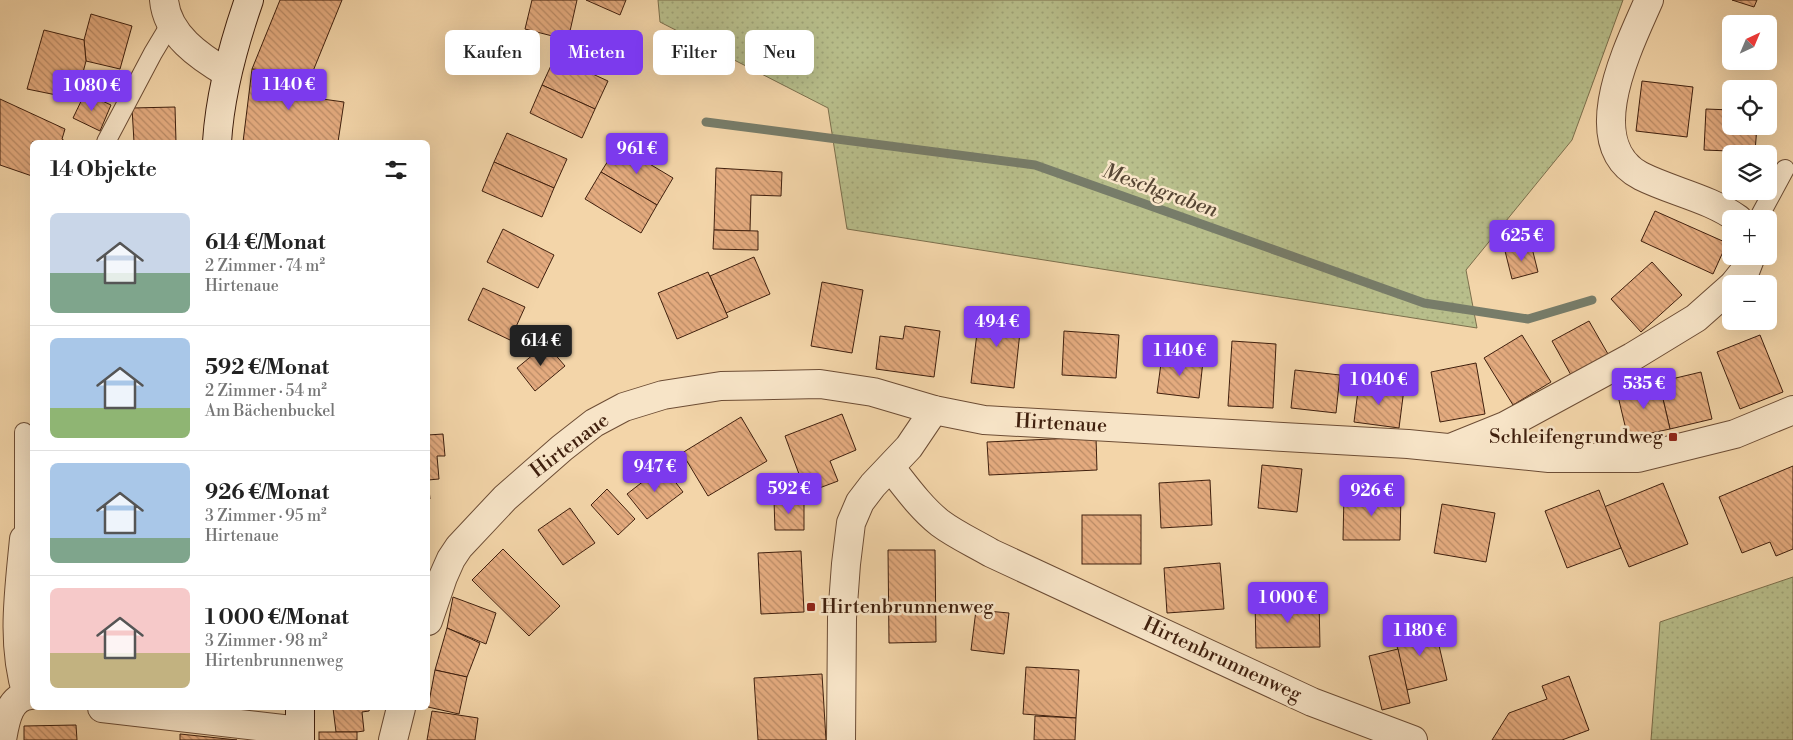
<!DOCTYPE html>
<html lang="de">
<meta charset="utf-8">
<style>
body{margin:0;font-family:"Libre Bodoni",serif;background:#f6f6f6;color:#222;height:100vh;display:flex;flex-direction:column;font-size:19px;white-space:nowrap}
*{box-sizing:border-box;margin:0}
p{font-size:16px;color:#767676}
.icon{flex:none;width:28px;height:28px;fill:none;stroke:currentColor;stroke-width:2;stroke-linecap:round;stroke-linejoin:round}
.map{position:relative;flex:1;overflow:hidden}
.drawer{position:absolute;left:30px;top:140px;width:400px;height:570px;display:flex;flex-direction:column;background:#fff;border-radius:8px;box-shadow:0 5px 20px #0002}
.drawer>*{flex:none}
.hud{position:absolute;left:445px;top:30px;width:475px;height:45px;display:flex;gap:10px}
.needle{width:32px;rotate:44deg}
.controls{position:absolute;left:1722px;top:15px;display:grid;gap:10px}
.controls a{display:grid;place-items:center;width:55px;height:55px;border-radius:8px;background:#fff;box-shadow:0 5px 20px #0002;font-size:25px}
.price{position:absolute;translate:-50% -42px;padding:0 11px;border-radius:5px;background:#7c3aed;color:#fff;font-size:16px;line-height:32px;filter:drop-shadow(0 1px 2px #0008)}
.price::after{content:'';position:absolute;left:50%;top:30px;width:15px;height:11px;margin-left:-8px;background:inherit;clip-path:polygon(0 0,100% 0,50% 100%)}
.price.current{background:#222;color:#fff}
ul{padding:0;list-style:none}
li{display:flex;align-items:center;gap:15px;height:125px;padding:0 20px}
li+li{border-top:1px solid #e0e0e0}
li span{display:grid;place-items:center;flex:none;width:140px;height:100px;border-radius:8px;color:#555}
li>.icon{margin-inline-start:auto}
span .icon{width:60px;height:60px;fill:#fffc;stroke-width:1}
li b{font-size:21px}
h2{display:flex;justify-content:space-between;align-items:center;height:60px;padding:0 20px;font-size:21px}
.pill{padding:0 18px;border-radius:8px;background:#fff;box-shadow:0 5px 20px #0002;font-size:18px;line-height:45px}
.pill.current{background:#7c3aed;color:#fff}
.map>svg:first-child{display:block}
.grass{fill:url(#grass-dots);stroke:#7c6f4c}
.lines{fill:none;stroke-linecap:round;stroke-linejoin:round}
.stream{stroke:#777c69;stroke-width:9}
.building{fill:url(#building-back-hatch);stroke:#40200e}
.service-casing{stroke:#6d4d35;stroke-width:20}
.minor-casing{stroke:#6d4d35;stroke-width:30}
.secondary-casing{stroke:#40200e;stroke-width:30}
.service{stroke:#f7e4c7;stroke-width:18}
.minor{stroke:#f7e4c7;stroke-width:28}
.secondary{stroke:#f7e4c7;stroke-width:28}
.poi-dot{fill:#8f2418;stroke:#f7e4c7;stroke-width:2}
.labels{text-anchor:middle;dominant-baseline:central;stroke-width:5;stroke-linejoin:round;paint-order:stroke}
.street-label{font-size:20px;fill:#40200e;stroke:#f7e4c7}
.poi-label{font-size:20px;fill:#40200e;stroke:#f7e4c7;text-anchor:end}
.water-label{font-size:21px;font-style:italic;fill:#574634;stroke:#f7e4c7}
</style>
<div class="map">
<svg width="1793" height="740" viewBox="0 0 1793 740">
<defs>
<pattern id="grass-dots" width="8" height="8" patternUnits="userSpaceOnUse" patternTransform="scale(1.25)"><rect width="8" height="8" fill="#b8be8b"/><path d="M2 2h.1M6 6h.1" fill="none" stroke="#9fa377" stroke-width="1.8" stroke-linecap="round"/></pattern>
<pattern id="building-back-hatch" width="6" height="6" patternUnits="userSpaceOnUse" patternTransform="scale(1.25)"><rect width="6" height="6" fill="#e4ab7f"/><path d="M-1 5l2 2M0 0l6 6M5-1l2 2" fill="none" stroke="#ba8b66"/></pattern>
</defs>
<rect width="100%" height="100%" fill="#f3d5a9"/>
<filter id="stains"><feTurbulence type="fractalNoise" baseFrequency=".004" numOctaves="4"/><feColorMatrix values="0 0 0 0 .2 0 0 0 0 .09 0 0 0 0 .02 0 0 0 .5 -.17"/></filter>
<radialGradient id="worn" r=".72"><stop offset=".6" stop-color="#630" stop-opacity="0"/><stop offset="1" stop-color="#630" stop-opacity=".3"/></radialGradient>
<!-- grass -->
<g class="grass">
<path d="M658 0H1623L1572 140 1466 270 1477 328 847 229 828 108 660 22Z"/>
<path d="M1793 577V740H1651L1660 622Z"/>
</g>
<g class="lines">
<!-- stream -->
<path class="stream" d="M706 122 1035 165 1424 303 1528 319 1592 300"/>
</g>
<!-- building -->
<g class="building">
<path d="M280 0H342L311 76 252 69Z"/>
<path d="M532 0H577L568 40 525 29Z"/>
<path d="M586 0H626L620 15Z"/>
<path d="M1732 0H1757L1754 7Z"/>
<path d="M91 14 132 26 120 69 86 61 84 40Z"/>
<path d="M44 30 84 40 86 61 76 99 27 89Z"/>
<path d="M555 57 608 81 595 109 542 85Z"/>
<path d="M252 69 311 76 308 97 344 102 338 142H243Z"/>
<path d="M1642 81 1693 87 1687 137 1636 131Z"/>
<path d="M542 85 595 109 582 138 530 113Z"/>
<path d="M85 93 111 105 100 131 73 118Z"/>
<path d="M0 99 65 129 62 139 66 142H32V176L0 165Z"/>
<path d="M175 107 176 142H134L132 108Z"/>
<path d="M1706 109 1731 110V126H1757L1755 152 1704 150Z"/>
<path d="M507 133 567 159 554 188 494 162Z"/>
<path d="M618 145 673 178 657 205 601 172Z"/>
<path d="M494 162 554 188 542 217 482 191Z"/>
<path d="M716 168 782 172 781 196 751 195 750 231 714 230Z"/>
<path d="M601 172 657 205 641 233 585 199Z"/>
<path d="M1655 211 1727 243 1713 274 1641 241Z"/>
<path d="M503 229 554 255 538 288 487 262Z"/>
<path d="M714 230 758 231V250L713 249Z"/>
<path d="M1531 244 1538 272 1512 279 1505 251Z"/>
<path d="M754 257 770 294 726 313 710 276Z"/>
<path d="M1652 262 1682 295 1641 332 1611 299Z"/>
<path d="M708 272 728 317 677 339 658 293Z"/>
<path d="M822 282 863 290 852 353 811 346Z"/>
<path d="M483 288 525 307 510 340 468 320Z"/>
<path d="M980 308 1022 313 1014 388 971 383Z"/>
<path d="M1589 321 1608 354 1571 375 1552 341Z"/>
<path d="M905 326 940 331 934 377 876 369 880 336 903 339Z"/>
<path d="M1064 331 1119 335 1116 378 1062 375Z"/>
<path d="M1522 335 1551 382 1513 405 1484 358Z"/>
<path d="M1760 335 1783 392 1740 409 1717 352Z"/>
<path d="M1232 341 1276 344 1273 408 1228 406Z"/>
<path d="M546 344 565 366 535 391 517 368Z"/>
<path d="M1162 356 1203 361 1199 398 1157 393Z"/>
<path d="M1476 363 1485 414 1440 422 1431 372Z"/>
<path d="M1295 370 1340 375 1336 413 1291 408Z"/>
<path d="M1701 372 1712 419 1670 429 1659 382Z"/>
<path d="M1659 382 1670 429 1628 438 1617 392Z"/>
<path d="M1359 383 1404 389 1399 428 1354 422Z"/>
<path d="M842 414 856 450 830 461 838 481 806 493 785 436Z"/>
<path d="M741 417 767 461 708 496 682 453Z"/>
<path d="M443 434 445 456H437L439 479 428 480 430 499H428V435Z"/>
<path d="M1096 437 1097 470 989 475 987 442Z"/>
<path d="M1262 465 1302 469 1297 512 1258 508Z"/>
<path d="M663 466 683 492 647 519 627 494Z"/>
<path d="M1793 466V549L1776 556 1770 542 1742 553 1719 497Z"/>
<path d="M1210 480 1212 525 1161 528 1159 483Z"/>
<path d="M1663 483 1688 544 1629 567 1604 507Z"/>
<path d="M607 489 635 519 618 535 591 505Z"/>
<path d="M1599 490 1621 548 1567 568 1545 511Z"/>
<path d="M1344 494 1401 495 1400 540H1343Z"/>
<path d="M774 500H804V530H775Z"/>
<path d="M1442 504 1495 513 1486 562 1434 553Z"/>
<path d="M570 508 595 543 563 565 538 530Z"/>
<rect x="1082" y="515" width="59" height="49"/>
<path d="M503 549 560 606 529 636 472 580Z"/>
<path d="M888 550H935L936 642 889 643Z"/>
<path d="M801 551 804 612 761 614 758 553Z"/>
<path d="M1220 563 1224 609 1167 613 1164 568Z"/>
<path d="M453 597 496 613 486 644 447 628Z"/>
<path d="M1319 600 1320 647 1256 648 1255 601Z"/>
<path d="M976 610 1009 613 1004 654 971 650Z"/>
<path d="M1434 624 1447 680 1407 690 1394 633Z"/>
<path d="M447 628 480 643 467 677 435 670Z"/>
<path d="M1398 649 1410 703 1382 710 1369 656Z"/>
<path d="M1026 667 1079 670 1076 718 1023 714Z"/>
<path d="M435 670 467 677 459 714 428 707Z"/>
<path d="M822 674 826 740H758L754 678Z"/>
<path d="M1569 676 1589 730 1562 740H1492L1509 713 1547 699 1542 686Z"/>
<path d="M333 708H370L369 711 362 712 364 731 357 732H336Z"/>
<path d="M432 711 478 718 475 740H427Z"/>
<path d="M1035 716 1076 718 1075 740H1034Z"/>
<path d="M76 725 77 740H24V726Z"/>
<rect x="319" y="732" width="38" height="8"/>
<path d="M180 734 237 740H180Z"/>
</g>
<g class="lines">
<defs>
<g id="service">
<path d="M106 142 153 53 171 23"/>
<path d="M1758 219 1785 169"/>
<path d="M24 432V539"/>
</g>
<g id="minor">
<path d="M164 0C167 35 200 57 227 73"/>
<path d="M1649 0C1629 46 1579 143 1641 176 1673 192 1709 198 1738 219"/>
<path d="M1734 284 1746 269 1751 256"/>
<path d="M1453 447 1505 426 1632 357 1696 318 1731 287"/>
<path d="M891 468C906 487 921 508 940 523 956 535 974 543 991 553L1312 702 1413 740"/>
<path d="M24 539C19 592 11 644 27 695"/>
<path d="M428 621 443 577 451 559 459 547 505 498 562 448 594 423 624 407 663 395 721 386 820 384 873 392 934 410 984 420 1408 444 1549 458H1638L1735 434 1793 410"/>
<path d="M102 708 300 731"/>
<path d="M2 740C5 722 9 695 32 695"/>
<path d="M393 740 401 708"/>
<path d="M841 740 842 618 846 564 851 523 860 502 873 485 909 447 934 410"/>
</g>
<g id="secondary">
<path d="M217 142C220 94 233 46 249 0"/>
<path d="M300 740V708"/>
</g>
</defs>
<!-- service casing -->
<use href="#service" class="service-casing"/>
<!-- minor casing -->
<use href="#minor" class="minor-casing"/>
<!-- secondary casing -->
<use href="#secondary" class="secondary-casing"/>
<!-- service -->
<use href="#service" class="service"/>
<!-- minor -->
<use href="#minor" class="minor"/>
<!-- secondary -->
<use href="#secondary" class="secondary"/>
</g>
<!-- markers -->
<g class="poi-dot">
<rect x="1668" y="432" width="10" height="10" rx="2.5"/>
<rect x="806" y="602" width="10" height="10" rx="2.5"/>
</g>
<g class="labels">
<!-- street labels -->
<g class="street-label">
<text transform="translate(1061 424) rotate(3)">Hirtenaue</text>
<text transform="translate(570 446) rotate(-37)">Hirtenaue</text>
<text transform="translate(1222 660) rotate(25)">Hirtenbrunnenweg</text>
</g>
<!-- poi labels -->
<g class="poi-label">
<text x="1663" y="437">Schleifengrundweg</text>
<text x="821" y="607" text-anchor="start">Hirtenbrunnenweg</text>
</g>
<!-- water labels -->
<g class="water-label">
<text transform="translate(1160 191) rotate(20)">Meschgraben</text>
</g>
</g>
<rect width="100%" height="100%" filter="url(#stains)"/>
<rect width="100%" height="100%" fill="url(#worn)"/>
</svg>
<div class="controls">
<a><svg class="needle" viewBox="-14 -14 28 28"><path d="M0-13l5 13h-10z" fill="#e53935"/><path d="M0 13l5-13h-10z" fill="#767676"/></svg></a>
<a><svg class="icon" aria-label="locate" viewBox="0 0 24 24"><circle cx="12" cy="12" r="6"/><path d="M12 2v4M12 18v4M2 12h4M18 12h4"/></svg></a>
<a><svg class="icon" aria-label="layers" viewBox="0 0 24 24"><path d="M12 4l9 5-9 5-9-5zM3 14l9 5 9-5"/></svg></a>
<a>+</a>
<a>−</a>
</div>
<b class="price" style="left:289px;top:111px">1 140 €</b>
<b class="price" style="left:92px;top:112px">1 080 €</b>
<b class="price" style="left:637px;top:175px">961 €</b>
<b class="price" style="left:1522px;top:262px">625 €</b>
<b class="price" style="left:997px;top:348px">494 €</b>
<b class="price current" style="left:541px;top:367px">614 €</b>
<b class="price" style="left:1180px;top:377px">1 140 €</b>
<b class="price" style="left:1379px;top:406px">1 040 €</b>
<b class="price" style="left:1644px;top:410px">535 €</b>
<b class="price" style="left:655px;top:493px">947 €</b>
<b class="price" style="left:789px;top:515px">592 €</b>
<b class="price" style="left:1372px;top:517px">926 €</b>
<b class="price" style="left:1288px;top:624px">1 000 €</b>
<b class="price" style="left:1420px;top:657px">1 180 €</b>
<div class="hud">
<a class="pill">Kaufen</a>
<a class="pill current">Mieten</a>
<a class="pill">Filter</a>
<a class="pill">Neu</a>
</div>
<section class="drawer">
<h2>14 Objekte<svg class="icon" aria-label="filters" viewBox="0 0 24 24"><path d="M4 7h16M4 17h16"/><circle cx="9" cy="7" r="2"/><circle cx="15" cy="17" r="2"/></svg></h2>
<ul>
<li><span style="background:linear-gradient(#c9d6e8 60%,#7fa58c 0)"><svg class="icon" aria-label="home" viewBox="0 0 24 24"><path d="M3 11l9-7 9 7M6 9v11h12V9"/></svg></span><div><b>614 €/Monat</b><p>2 Zimmer · 74 m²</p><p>Hirtenaue</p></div></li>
<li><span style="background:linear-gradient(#a9c7e8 70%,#8fb573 0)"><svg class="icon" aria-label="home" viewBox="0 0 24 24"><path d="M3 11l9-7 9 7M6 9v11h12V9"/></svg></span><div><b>592 €/Monat</b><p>2 Zimmer · 54 m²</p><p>Am Bächenbuckel</p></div></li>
<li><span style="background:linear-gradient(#a9c7e8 75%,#7fa58c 0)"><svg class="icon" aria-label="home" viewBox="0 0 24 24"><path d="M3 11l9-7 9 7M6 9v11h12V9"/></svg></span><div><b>926 €/Monat</b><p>3 Zimmer · 95 m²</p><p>Hirtenaue</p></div></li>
<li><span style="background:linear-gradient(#f6c9c9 65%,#c2b280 0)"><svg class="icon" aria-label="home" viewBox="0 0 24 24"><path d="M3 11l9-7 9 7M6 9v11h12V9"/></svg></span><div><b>1 000 €/Monat</b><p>3 Zimmer · 98 m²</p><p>Hirtenbrunnenweg</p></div></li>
</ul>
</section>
</div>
